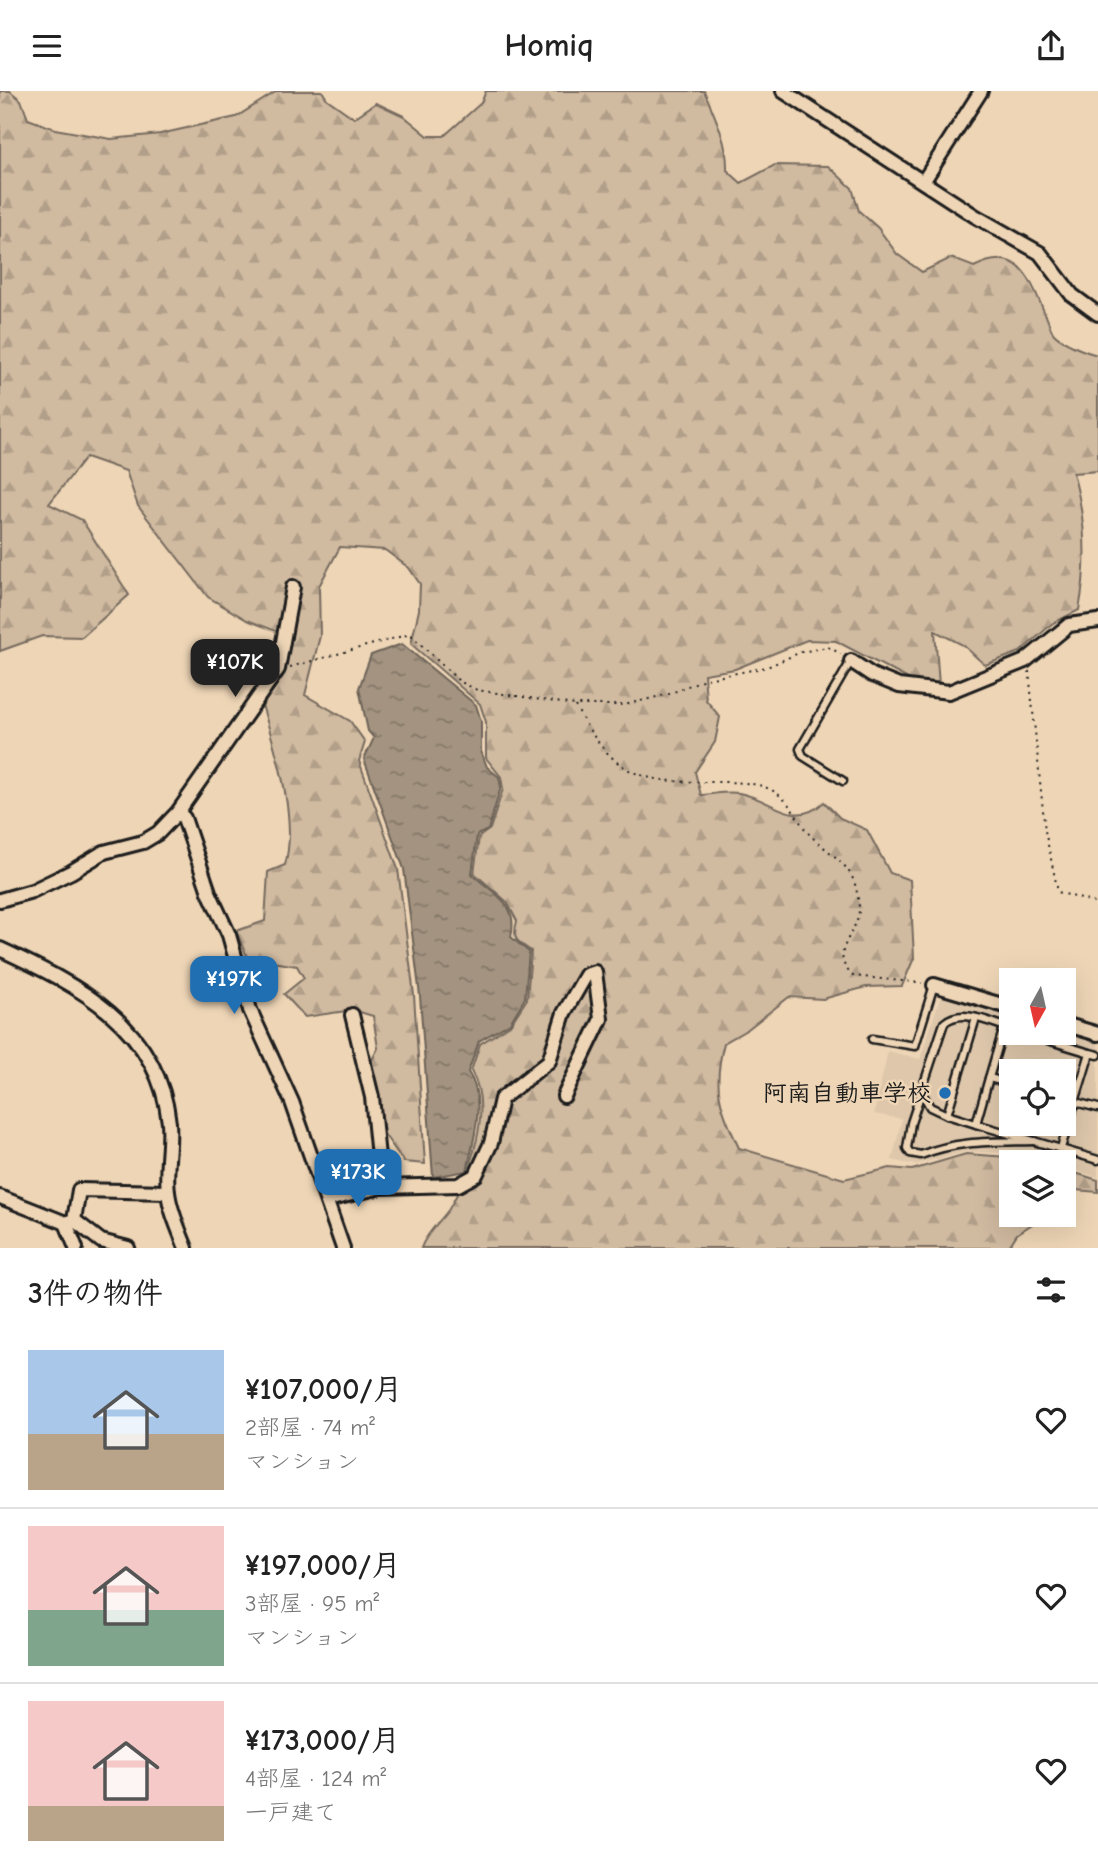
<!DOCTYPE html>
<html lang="ja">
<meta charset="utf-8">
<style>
body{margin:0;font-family:"Comic Neue","Klee One",sans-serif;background:#f2f2f2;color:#222;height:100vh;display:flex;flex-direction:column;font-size:26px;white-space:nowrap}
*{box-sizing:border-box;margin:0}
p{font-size:23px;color:#767676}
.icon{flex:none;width:38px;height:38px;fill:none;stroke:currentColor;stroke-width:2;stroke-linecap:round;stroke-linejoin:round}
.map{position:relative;height:1157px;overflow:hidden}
.panel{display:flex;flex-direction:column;background:#fff;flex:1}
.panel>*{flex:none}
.needle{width:46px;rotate:188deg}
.tools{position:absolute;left:999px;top:877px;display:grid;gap:14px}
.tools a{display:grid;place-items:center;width:77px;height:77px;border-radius:0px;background:#fff;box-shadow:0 7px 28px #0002;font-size:35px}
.price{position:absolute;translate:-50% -60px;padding:0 16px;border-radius:14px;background:#1f6fb2;color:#fff;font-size:23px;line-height:46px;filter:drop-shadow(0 2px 4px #0008)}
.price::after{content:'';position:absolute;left:50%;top:42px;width:21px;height:16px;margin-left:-10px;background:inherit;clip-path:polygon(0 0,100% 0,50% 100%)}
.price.on{background:#222;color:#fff}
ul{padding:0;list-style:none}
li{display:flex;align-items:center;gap:21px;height:175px;padding:0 28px}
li+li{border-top:2px solid #e0e0e0}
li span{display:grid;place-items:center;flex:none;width:196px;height:140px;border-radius:0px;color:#555}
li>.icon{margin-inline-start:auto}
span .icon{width:84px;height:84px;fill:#fffc;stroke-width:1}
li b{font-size:30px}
h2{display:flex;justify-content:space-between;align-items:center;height:84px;padding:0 28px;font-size:30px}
header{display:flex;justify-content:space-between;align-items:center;height:91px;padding:0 28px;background:#fff;font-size:32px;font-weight:600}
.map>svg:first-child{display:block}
.built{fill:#dec7ab;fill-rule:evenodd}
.forest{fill:url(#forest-firs);stroke:#766b5e;stroke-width:2}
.water{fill:url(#water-ripples);stroke:#6d6358;stroke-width:2}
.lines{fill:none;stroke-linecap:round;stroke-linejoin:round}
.service-casing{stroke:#1c1c1c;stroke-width:11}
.minor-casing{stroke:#1c1c1c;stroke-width:18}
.path{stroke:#1c1c1c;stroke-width:2;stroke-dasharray:2 5;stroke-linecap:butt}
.service{stroke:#eed5b6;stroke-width:6}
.minor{stroke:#eed5b6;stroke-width:12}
.poi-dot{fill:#1f6fb2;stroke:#eed5b6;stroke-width:2.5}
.labels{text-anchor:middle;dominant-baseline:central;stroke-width:5;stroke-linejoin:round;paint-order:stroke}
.poi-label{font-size:24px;font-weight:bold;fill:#1c1c1c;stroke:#eed5b6;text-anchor:end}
</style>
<header><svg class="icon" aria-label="menu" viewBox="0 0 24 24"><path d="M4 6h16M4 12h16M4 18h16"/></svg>Homiq<svg class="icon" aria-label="share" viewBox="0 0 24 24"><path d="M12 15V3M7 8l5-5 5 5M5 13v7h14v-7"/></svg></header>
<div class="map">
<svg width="1098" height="1157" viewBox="0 0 1098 1157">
<defs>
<pattern id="forest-firs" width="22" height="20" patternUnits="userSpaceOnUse" patternTransform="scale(1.75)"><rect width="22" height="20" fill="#d0baa0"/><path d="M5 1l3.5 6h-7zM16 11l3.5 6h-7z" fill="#b29f89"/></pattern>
<pattern id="water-ripples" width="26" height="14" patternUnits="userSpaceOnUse" patternTransform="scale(1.75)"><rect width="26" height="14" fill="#a39380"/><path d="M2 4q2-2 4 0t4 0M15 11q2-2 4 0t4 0" fill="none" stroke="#847768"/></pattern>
</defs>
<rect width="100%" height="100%" fill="#eed5b6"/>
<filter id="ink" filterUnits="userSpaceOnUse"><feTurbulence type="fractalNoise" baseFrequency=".0143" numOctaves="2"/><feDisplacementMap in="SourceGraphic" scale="14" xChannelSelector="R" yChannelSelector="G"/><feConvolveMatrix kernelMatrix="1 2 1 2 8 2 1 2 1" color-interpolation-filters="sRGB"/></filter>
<g filter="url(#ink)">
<!-- built -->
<path class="built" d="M941 904 1011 925 1012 942 1064 941 1098 951V1086L1075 1079 1060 1068 1008 1062 965 1061 915 1074 892 1069 902 1028 874 1023 888 960 920 968ZM1012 980H1064V1032H1012Z"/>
<!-- forest -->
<g class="forest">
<path d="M0 0H10L21 9 28 28 55 38 111 48 160 43 236 26 277 0H322L327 8 354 27 376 12 404 25 428 45H444L481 12 486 0H704C715 25 728 52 727 79L741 92 775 74 828 75 852 97 859 120 878 137 897 163 922 181 951 167 974 176C1018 153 1030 187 1045 223 1048 228 1050 238 1054 243 1063 252 1085 261 1098 264V380L1073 382C1086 427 1088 472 1079 519L1053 532 1020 561 985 574 963 554 935 540 939 594 912 590 836 550 807 549 735 578 704 583 706 609 720 626 715 651 695 681 701 704C713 703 727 700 739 702 773 708 794 739 824 711L840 727 867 739 890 782 910 789 914 867 902 895 866 896 823 908 789 906 748 938 724 952C712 997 720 1016 739 1057L844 1088 890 1077 912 1079 966 1063 1052 1069 1059 1071H1012V1124H1046L1017 1143 1008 1157H421C426 1142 440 1131 449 1118 470 1082 494 1018 471 980L480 953 510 934 527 908 531 860C516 850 512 848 517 830L507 811 474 782 479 746 490 738 503 698 501 686 486 667V631L480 613 411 553 419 519 420 493 409 477 385 459 340 456 319 495 320 545 305 604 350 630 365 651 359 670 398 778 414 904 425 1073 404 1071 379 1036 378 1002 371 971 378 957 373 925 353 919 305 926 284 903 304 887 297 875 266 870 250 872 236 840 265 830 268 781 285 774C298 727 276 660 262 614L282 586 292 546 247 529 208 506 138 415 126 380 86 366 49 413 82 429 129 504 82 546 42 545 0 560Z"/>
<path d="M1064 1075 1072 1081 1098 1089V1101L1064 1098Z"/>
</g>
<!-- water -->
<path class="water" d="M402 553 476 614 481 630V660L487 676 499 686 501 696 488 739 477 744 472 783C495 804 519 812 511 846L529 861 525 907 510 932 479 950 468 981C487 1008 473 1050 467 1080L433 1086 420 905 404 778 364 668 374 647 368 640 359 597 371 564Z"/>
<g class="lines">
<defs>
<g id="service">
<path d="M843 690 803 665 800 658 851 570"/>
<path d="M976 927 947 1024 976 1033 989 987"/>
<path d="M1004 936 989 987 1012 993"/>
<path d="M1012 938C991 932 962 916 944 932L911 1032 907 1057 910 1062 921 1064C958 1049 994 1051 1034 1050"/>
<path d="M1024 942 1090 962"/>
<path d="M872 948 915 955 934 894"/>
<path d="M922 1002 930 1016 947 1024"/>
<path d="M1064 1008 1098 1017"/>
<path d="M976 1033 1098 1069"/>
<path d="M1061 1057 1090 962 1098 964"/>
</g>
<g id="minor">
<path d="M783 0 975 125 1040 162 1072 204 1098 223"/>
<path d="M923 91 981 0"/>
<path d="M851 570 872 584 899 595 949 601 1025 570 1069 534 1098 530"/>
<path d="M178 721 184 727 209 801 229 844 250 919 292 1011 343 1157"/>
<path d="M0 809 32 800 71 781 104 761 143 751 158 742 178 721 278 578 293 496"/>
<path d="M0 858C78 894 159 935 169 1032 171 1055 165 1079 168 1101 170 1120 179 1139 186 1157"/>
<path d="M934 894 1012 917"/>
<path d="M352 924 372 1006 381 1096"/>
<path d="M1064 933 1098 943"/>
<path d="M0 1106 66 1132"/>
<path d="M327 1109 381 1096 458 1094 476 1084 491 1052 501 1008 549 970 564 922 586 884 595 881 601 928 564 1005"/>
<path d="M73 1129 66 1132 76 1157"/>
<path d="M128 1157 101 1150 74 1129 79 1099 167 1101"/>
</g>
</defs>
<!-- service casing -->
<use href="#service" class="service-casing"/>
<!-- minor casing -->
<use href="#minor" class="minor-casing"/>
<!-- path -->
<g class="path">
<path d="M290 576 410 543 459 590 477 599 575 614H624L669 603 702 589 767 576 801 561 828 556 841 563"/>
<path d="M1029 580 1045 740 1058 801 1098 813"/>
<path d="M575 615C619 694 645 691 729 691 747 692 764 692 779 704 791 713 796 726 805 738 822 760 849 768 856 797 858 807 861 819 857 829 849 850 831 865 853 885L922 892"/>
</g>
<!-- service -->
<use href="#service" class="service"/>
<!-- minor -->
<use href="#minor" class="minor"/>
</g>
</g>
<!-- markers -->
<circle class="poi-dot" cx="945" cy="1002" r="7"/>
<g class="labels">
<!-- poi labels -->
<g class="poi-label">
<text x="931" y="1002">阿南自動車学校</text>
</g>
</g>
</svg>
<div class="tools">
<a><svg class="needle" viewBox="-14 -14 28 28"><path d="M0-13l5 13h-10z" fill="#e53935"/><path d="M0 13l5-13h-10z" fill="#767676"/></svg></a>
<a><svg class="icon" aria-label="locate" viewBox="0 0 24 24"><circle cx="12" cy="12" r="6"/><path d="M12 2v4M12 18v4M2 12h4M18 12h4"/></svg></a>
<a><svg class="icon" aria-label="layers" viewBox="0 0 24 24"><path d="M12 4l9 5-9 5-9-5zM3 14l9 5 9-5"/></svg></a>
</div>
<b class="price on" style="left:235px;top:608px">¥107K</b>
<b class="price" style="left:234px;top:925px">¥197K</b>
<b class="price" style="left:358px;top:1118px">¥173K</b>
</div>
<section class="panel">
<h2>3件の物件<svg class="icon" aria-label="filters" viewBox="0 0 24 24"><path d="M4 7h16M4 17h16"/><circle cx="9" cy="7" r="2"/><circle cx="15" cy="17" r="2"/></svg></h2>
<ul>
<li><span style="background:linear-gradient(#a9c7e8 60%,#b9a48a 0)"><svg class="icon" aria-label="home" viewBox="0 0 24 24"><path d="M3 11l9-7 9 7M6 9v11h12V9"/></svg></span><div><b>¥107,000/月</b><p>2部屋 · 74 m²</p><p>マンション</p></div><svg class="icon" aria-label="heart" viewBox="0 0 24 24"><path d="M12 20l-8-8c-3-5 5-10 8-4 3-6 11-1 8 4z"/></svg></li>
<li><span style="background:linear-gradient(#f6c9c9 60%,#7fa58c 0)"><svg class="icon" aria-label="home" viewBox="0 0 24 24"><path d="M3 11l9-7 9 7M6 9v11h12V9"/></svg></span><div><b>¥197,000/月</b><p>3部屋 · 95 m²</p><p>マンション</p></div><svg class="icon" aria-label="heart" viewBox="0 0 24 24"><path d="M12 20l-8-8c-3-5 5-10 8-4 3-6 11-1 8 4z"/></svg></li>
<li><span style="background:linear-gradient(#f6c9c9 75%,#b9a48a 0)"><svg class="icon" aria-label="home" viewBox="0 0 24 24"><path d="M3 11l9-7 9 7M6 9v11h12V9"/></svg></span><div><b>¥173,000/月</b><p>4部屋 · 124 m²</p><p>一戸建て</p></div><svg class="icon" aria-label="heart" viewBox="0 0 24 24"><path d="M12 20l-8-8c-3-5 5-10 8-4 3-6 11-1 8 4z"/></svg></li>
</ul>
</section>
